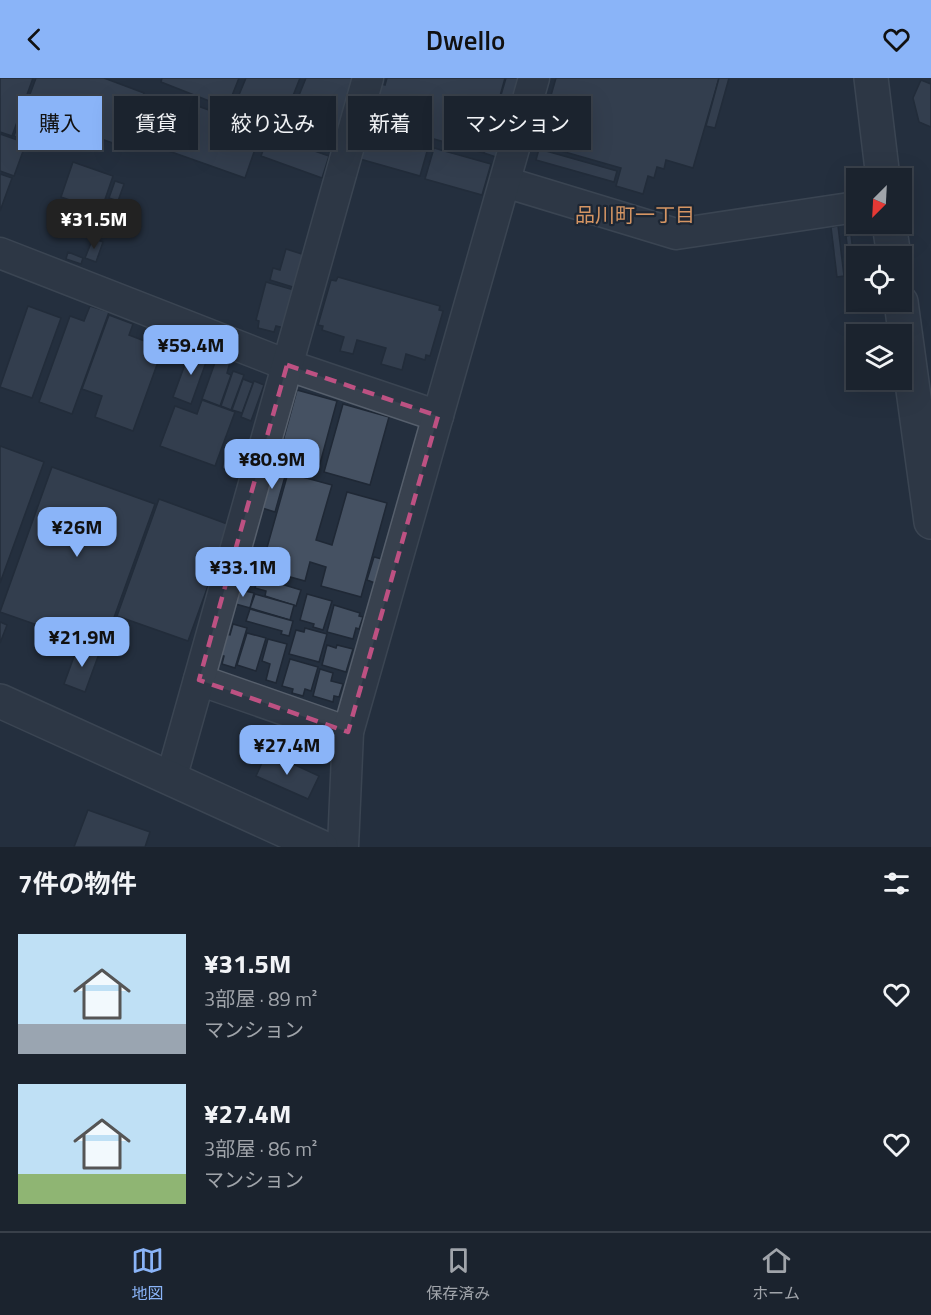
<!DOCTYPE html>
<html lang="ja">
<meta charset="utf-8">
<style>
body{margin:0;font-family:"Titillium Web","Noto Sans JP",sans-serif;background:#242b36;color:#f1f3f6;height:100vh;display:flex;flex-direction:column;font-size:22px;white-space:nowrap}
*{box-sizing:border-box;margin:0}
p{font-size:20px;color:#a0a4aa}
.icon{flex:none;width:33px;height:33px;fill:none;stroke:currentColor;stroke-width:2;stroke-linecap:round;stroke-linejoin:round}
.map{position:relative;height:769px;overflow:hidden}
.drawer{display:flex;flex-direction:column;background:#1b232e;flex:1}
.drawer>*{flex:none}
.top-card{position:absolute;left:18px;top:18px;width:600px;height:54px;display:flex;gap:12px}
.needle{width:39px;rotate:204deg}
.fabs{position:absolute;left:846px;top:90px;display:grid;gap:12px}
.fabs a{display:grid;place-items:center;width:66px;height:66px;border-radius:0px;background:#1b232e;box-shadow:0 6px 24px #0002,0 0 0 2px #39404a;font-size:30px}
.price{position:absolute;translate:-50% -51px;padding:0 14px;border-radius:12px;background:#8ab4f8;color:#111;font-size:20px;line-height:39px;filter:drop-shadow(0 2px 3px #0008)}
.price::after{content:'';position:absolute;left:50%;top:36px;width:18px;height:14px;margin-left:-9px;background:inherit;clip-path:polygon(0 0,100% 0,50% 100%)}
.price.current{background:#222;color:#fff}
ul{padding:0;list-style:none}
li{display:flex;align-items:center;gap:18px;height:150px;padding:0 18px}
li span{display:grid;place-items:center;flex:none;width:168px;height:120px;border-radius:0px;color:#555}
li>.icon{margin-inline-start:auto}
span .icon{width:72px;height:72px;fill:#fffc;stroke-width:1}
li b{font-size:26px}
h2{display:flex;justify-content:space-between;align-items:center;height:72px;padding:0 18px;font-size:26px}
.chip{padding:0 21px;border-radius:0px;background:#1b232e;box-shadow:0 6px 24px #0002,0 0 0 2px #39404a;font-size:21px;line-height:54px}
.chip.current{background:#8ab4f8;color:#111}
header{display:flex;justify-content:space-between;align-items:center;height:78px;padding:0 18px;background:#8ab4f8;color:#111;font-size:27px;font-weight:600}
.tab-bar{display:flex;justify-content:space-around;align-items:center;height:84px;border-top:2px solid #39404a;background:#1b232e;font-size:16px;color:#a0a4aa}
.tab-bar a{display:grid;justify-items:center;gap:3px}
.tab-bar .current{color:#8ab4f8}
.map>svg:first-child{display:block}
.building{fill:#455162;stroke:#1f2835;stroke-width:1.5}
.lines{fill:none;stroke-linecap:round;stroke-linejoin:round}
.minor-casing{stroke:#565f6c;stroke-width:33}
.tertiary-casing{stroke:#565f6c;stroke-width:36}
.minor{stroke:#38414e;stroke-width:30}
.tertiary{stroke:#38414e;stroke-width:33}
.marked{fill:none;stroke:#bd5182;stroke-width:4.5;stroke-dasharray:12 8;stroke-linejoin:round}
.labels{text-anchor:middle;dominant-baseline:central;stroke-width:4.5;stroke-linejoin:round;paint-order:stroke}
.neighbourhood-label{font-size:20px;fill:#d59563;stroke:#1d2633}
</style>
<header><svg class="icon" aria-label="back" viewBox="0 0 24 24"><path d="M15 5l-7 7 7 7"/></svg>Dwello<svg class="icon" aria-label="heart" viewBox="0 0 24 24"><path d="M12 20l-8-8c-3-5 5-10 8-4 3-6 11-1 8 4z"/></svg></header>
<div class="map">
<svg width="931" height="769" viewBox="0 0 931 769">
<rect width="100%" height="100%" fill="#242f3e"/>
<!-- building -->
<g class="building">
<path d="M0 0H33L12 58 0 54Z"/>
<path d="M36 0H104L144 15 124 69 39 39 41 32 26 27Z"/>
<path d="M162 0H239L227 30 161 4Z"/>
<path d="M246 0H300L281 48 234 29Z"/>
<path d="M306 0H353L333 71 285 52Z"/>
<path d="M387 0H505L484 75 366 42 376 4 385 7Z"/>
<path d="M506 0H519L496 79 484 75Z"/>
<path d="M556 0H719L693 90 666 82 664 91 657 89 654 100 648 98 643 116 616 108 621 90 537 66Z"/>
<path d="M719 0H729L715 50 706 48Z"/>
<path d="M921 2 931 6V49L919 44 913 20Z"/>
<path d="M167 17 262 51 245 100 149 66Z"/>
<path d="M25 29 38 34 28 63 14 58Z"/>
<path d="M0 56 26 65 14 98 0 93Z"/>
<path d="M269 57 329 78 322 100 261 78Z"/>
<path d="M366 60 392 67 394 60 428 70 420 98 360 81Z"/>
<path d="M434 70 491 86 482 117 425 101Z"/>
<path d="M539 71 617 93 614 104 536 82Z"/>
<path d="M73 84 113 98 101 133 61 119Z"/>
<path d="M0 96 12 100 0 133Z"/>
<path d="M115 103 124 106 118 123 109 120Z"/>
<path d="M838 148 844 198 837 199 831 149Z"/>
<path d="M851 157 856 198H851L846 158Z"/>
<path d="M93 160 103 164 96 184 85 180Z"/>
<path d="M286 171 305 177 296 210 270 202 273 190 280 192Z"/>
<path d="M68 174 83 180 81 186 66 181Z"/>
<path d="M338 199 440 228 439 232 443 233 430 278 426 277 425 282 406 276 402 292 381 286 386 270 357 262 353 276 340 273 344 259 322 252 323 248 318 247 331 202 336 203Z"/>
<path d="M266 204 294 212 284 250 276 248 274 254 258 250 259 243 256 242Z"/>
<path d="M28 228 61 240 32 320 0 309Z"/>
<path d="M90 228 109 234 72 336 39 324 70 238 84 243Z"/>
<path d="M109 237 133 246 129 257 163 270 133 353 95 339 102 318 82 311Z"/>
<path d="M191 270 209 276 191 326 173 319Z"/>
<path d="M217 279 230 284 227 295 231 297 220 328 202 321Z"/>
<path d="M233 293 244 297 231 332 221 328Z"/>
<path d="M243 301 253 305 242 335 232 332Z"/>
<path d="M254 303 264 307 251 343 241 339Z"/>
<path d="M297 312 337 323 318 393 278 381Z"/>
<path d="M202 322 235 334 215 388 160 368 175 328 197 336Z"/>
<path d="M343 326 389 339 370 407 324 394Z"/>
<path d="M0 368 44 384 0 505Z"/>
<path d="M225 380 243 387 240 397 222 390Z"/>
<path d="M52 389 155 426 103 570 0 534Z"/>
<path d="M270 390 286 395 275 434 259 429Z"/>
<path d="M288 395 332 407 316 462 332 467 347 414 387 425 361 519 321 508 326 489 310 484 305 503 261 491Z"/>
<path d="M159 421 230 447 188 563 117 538Z"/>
<path d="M374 479 382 481 375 505 367 502Z"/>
<path d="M258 499 301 512 296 528 265 518 266 513 255 510Z"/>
<path d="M236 511 254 515 250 530 232 525Z"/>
<path d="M255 516 294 527 290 542 250 530Z"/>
<path d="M307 516 332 523 323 552 313 549 314 546 300 542Z"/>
<path d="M334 527 360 535 359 538 363 539 359 551 356 550 353 561 327 554Z"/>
<path d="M250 531 293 543 289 558 281 556 282 553 246 543Z"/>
<path d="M0 544 7 547 0 565Z"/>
<path d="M233 546 247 550 235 590 222 586 224 578 219 577 225 556 230 557Z"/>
<path d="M305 550 327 556 319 584 289 576 296 552 304 554Z"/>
<path d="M247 555 266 560 256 593 237 587Z"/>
<path d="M268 561 287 566 276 605 266 602 270 586 262 583Z"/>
<path d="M79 565 100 573 85 614 64 606Z"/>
<path d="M327 567 336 570 337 567 353 571 346 594 322 587Z"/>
<path d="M290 581 318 589 311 613 305 611 303 618 292 615 293 611 282 608Z"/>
<path d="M320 591 333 595 331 603 343 606 339 619 334 618 333 624 313 618Z"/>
<path d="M267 674 319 698 308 721 256 698Z"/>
<path d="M88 732 150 754 145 769H74Z"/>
</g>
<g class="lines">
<defs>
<g id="minor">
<path d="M505 104 676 156 856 129"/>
<path d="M0 175 287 287 438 338"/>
<path d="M199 602 348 654"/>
<path d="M171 701 368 0"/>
<path d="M343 769 348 654 534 0"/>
</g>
<g id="tertiary">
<path d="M871 0 883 100"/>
<path d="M889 146 894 178"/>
<path d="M901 224 931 444"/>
<path d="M0 623 321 769"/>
</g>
</defs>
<!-- minor casing -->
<use href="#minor" class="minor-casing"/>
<!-- tertiary casing -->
<use href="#tertiary" class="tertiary-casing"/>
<!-- minor -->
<use href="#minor" class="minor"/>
<!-- tertiary -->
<use href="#tertiary" class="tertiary"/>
</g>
<!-- marked area -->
<path d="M0 0H931V769H0ZM287 287 438 338 348 654 199 602Z" fill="#242f3e" fill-opacity=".55" fill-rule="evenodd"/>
<path class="marked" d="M287 287 438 338 348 654 199 602Z"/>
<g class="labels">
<!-- neighbourhood labels -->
<g class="neighbourhood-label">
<text x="635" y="136">品川町一丁目</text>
</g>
</g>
</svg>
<div class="fabs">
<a><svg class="needle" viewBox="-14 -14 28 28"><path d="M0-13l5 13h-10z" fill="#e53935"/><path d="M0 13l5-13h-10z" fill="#a0a4aa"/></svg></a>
<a><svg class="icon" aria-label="locate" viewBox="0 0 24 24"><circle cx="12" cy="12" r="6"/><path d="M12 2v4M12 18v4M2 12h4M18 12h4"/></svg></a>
<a><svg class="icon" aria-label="layers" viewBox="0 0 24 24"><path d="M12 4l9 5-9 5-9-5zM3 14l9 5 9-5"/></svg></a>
</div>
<b class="price current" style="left:94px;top:172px">¥31.5M</b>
<b class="price" style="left:191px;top:298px">¥59.4M</b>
<b class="price" style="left:272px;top:412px">¥80.9M</b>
<b class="price" style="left:77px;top:480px">¥26M</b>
<b class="price" style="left:243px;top:520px">¥33.1M</b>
<b class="price" style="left:82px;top:590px">¥21.9M</b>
<b class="price" style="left:287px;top:698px">¥27.4M</b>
<div class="top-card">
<a class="chip current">購入</a>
<a class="chip">賃貸</a>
<a class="chip">絞り込み</a>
<a class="chip">新着</a>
<a class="chip">マンション</a>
</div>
</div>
<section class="drawer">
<h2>7件の物件<svg class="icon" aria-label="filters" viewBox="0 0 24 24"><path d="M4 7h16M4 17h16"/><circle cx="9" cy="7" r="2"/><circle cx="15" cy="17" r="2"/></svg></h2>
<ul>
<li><span style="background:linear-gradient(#bfe0f5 75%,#9aa5b1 0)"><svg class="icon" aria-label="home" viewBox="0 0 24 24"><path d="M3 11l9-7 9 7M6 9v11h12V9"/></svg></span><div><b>¥31.5M</b><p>3部屋 · 89 m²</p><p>マンション</p></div><svg class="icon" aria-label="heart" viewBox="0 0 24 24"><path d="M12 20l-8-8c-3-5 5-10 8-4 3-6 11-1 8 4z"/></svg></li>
<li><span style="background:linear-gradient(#bfe0f5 75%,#8fb573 0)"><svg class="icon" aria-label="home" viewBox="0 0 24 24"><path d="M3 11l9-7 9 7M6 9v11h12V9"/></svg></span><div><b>¥27.4M</b><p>3部屋 · 86 m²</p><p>マンション</p></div><svg class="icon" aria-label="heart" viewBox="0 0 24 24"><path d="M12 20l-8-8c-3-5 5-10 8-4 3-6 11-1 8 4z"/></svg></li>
</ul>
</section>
<nav class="tab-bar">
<a class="current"><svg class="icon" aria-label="map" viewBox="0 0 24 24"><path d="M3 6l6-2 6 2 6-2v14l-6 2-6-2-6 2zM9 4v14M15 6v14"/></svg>地図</a>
<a><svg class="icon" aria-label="saved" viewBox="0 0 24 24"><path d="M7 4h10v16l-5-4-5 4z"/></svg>保存済み</a>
<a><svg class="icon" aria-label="home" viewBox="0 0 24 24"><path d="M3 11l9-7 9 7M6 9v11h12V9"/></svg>ホーム</a>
</nav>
